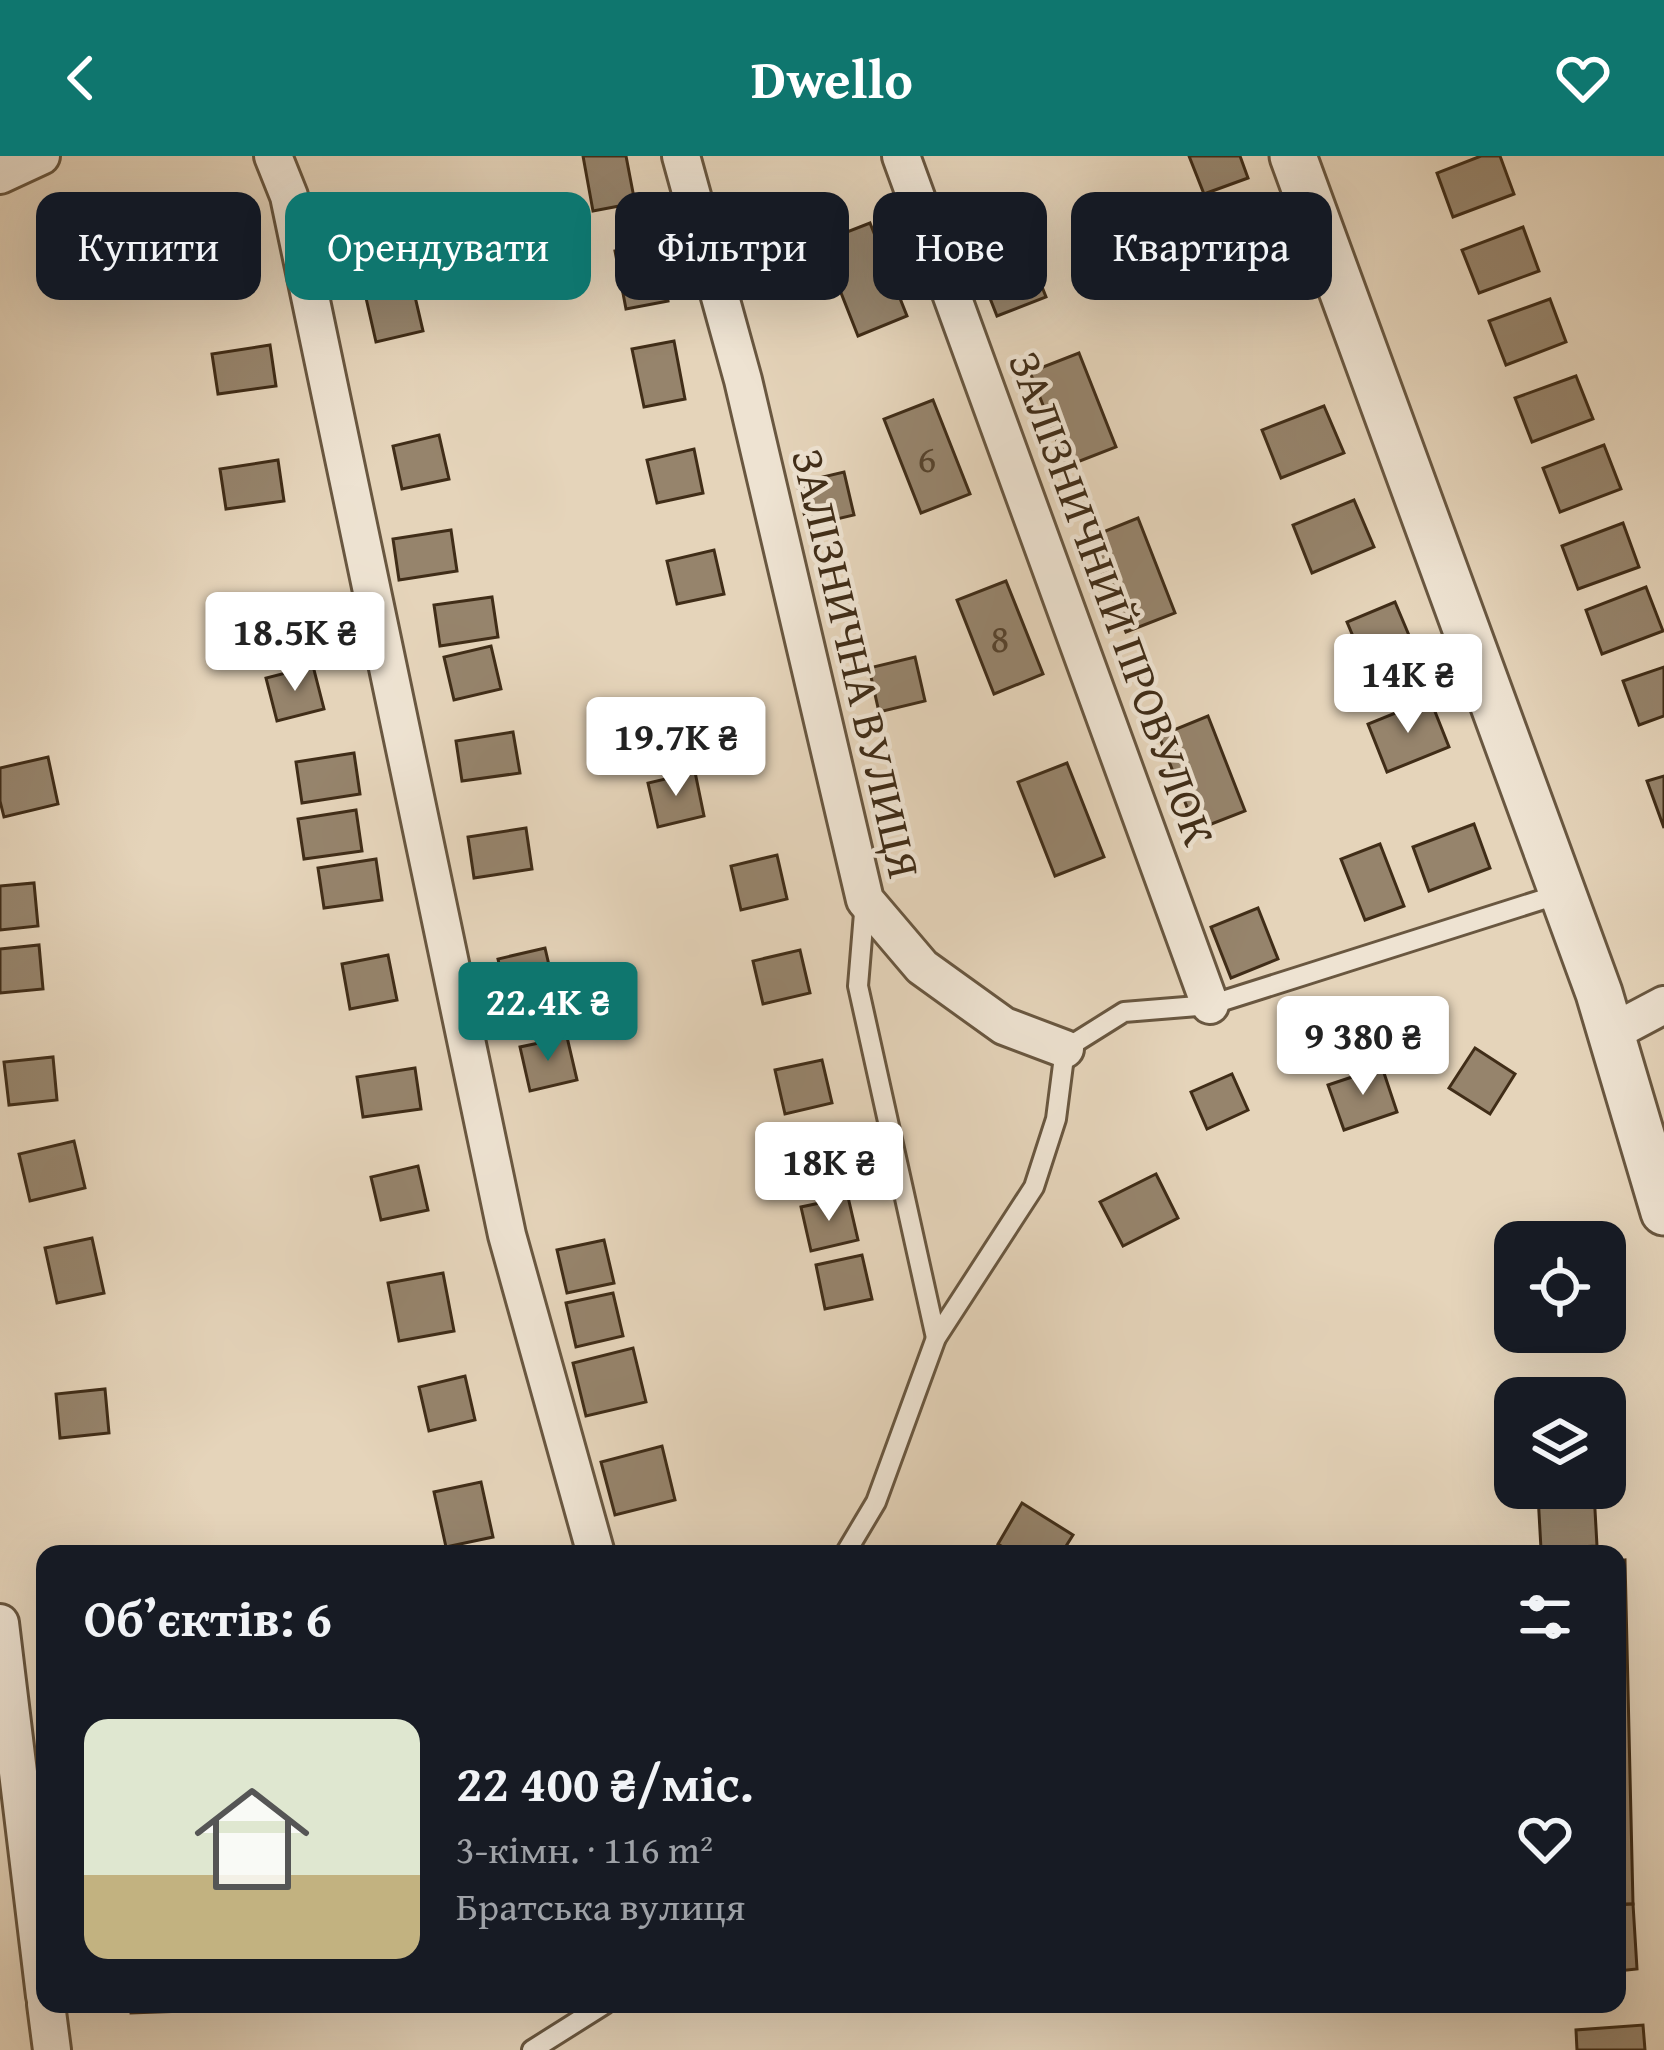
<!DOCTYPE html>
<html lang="uk">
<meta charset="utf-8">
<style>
body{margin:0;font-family:"Gentium Book Plus",serif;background:#20242c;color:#f1f3f6;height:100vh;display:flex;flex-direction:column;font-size:45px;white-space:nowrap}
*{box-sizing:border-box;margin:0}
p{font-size:39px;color:#9ea1a6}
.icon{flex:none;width:66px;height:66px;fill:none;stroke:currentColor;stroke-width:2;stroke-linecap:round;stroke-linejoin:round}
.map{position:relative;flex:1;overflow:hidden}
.panel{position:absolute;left:36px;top:1389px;width:1590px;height:468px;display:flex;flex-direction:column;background:#171b24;border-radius:24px;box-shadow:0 12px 48px #0002}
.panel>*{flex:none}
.banner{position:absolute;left:36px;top:36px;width:1593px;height:108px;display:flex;gap:24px}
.tools{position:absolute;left:1494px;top:1065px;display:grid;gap:24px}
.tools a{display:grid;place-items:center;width:132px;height:132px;border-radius:24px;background:#171b24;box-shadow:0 12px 48px #0002;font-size:60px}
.price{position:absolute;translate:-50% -102px;padding:0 27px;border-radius:12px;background:#fff;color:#222;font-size:39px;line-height:78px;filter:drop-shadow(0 3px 6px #0008)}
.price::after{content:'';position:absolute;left:50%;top:72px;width:36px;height:27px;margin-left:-18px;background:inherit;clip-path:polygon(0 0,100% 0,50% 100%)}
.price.active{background:#0f766e;color:#fff}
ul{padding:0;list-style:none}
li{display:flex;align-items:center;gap:36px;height:300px;padding:0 48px}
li+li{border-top:3px solid #363941}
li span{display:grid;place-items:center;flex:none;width:336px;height:240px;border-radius:24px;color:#555}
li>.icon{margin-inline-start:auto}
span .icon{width:144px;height:144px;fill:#fffc;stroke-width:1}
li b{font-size:51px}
h2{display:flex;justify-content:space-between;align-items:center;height:144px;padding:0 48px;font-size:51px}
.tag{padding:0 42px;border-radius:24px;background:#171b24;box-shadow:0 12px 48px #0002;font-size:42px;line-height:108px}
.tag.active{background:#0f766e;color:#fff}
header{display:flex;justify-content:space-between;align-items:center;height:156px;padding:0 48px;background:#0f766e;color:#fff;font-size:54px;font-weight:700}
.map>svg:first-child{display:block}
.building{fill:#96846c;stroke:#402d18;stroke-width:3}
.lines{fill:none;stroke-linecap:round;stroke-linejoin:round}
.service-casing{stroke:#695740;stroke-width:24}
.minor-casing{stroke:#695740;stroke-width:42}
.tertiary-casing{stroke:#695740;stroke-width:51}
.service{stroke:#eee3d2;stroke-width:18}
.minor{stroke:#eee3d2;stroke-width:36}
.tertiary{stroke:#eee3d2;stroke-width:45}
.labels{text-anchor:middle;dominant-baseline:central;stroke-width:9;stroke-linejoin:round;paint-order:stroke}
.number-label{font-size:39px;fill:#56432d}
.street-label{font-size:45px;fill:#402d18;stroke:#eee3d2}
</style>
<header><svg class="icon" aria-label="back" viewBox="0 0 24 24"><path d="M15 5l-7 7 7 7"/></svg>Dwello<svg class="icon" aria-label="heart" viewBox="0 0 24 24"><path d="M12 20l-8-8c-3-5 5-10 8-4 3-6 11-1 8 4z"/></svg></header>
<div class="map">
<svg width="1664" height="1894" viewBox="0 0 1664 1894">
<rect width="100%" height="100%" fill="#e5d4ba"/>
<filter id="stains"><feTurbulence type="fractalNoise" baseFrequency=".00167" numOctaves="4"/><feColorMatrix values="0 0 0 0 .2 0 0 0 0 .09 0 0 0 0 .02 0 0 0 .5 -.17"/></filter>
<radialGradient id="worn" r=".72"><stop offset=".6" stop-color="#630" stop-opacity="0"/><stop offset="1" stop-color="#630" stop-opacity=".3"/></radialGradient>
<!-- building -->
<g class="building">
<path d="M583 0H626L635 47 593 55Z"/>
<path d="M1189 0H1240L1248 22 1204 38Z"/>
<path d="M1481 0H1500L1514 38 1453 61 1437 17Z"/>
<path d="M1009 47 1046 141 997 160 960 66Z"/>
<path d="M1254 53 1278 113 1234 130 1210 70Z"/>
<path d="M400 61 409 104 363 115 353 72Z"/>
<path d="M870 67 907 160 858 180 821 86Z"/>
<path d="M1523 71 1539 115 1479 137 1462 94Z"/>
<path d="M657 87 668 145 626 153 615 95Z"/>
<path d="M413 132 423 175 376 186 366 142Z"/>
<path d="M1550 143 1566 186 1506 209 1489 165Z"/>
<path d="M674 185 685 243 644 251 632 193Z"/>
<path d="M270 189 276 230 218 238 212 198Z"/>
<path d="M1079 197 1116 291 1067 310 1030 216Z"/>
<path d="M1576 220 1593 263 1532 286 1515 242Z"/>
<path d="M933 244 970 338 921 357 884 263Z"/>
<path d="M1324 250 1344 297 1281 322 1262 274Z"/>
<path d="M439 279 449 323 402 333 393 290Z"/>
<path d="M1604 289 1621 333 1560 356 1543 312Z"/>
<path d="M694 293 703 337 657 347 647 304Z"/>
<path d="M278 304 284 345 226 353 220 313Z"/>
<path d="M844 316 854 359 807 370 797 327Z"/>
<path d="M1354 344 1374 391 1312 417 1293 369Z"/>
<path d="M1138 362 1175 457 1126 476 1088 382Z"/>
<path d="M1623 367 1639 411 1578 433 1562 390Z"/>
<path d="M451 374 457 415 399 424 393 383Z"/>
<path d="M714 394 724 438 677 448 667 405Z"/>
<path d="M1006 425 1043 518 994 538 957 444Z"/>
<path d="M1646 431 1663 475 1602 498 1586 454Z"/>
<path d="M312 439 323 496 282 504 272 446Z"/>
<path d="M492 441 498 481 440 490 434 449Z"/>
<path d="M1395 446 1421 508 1373 528 1347 466Z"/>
<path d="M491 490 501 533 454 544 444 501Z"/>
<path d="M915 501 925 545 879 556 869 512Z"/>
<path d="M313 510 324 553 277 565 266 522Z"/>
<path d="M1664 511V560L1639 569 1623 525Z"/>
<path d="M1430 543 1449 591 1387 616 1368 568Z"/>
<path d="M684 545 694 588 647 599 637 556Z"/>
<path d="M1208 560 1245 655 1196 674 1159 580Z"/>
<path d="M513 576 520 617 462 625 456 585Z"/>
<path d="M354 597 360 638 302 647 296 606Z"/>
<path d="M48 601 58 648 4 661 0 645V612Z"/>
<path d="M1067 607 1104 701 1055 720 1018 626Z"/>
<path d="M695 616 704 660 658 671 648 627Z"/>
<path d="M1664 620V672L1647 625Z"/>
<path d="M356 654 362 695 304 703 298 663Z"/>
<path d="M1474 668 1490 712 1429 735 1413 691Z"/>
<path d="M526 672 532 713 474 722 468 681Z"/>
<path d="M1380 688 1404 750 1365 764 1341 703Z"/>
<path d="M777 699 787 743 741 754 731 710Z"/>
<path d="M376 703 382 744 324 752 318 712Z"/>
<path d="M34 727 38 770 0 774V730Z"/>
<path d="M1258 752 1278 803 1231 822 1211 771Z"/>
<path d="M39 789 43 833 0 837V793Z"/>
<path d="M545 792 555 835 508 846 498 803Z"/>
<path d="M800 794 810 837 763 848 753 805Z"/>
<path d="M388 799 397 844 350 853 342 808Z"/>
<path d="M567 881 577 924 530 935 520 891Z"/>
<path d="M1475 892 1515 918 1490 958 1449 932Z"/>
<path d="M53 901 57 944 9 949 4 906Z"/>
<path d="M822 904 832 947 785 958 775 914Z"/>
<path d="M1382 911 1397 956 1344 974 1328 929Z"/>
<path d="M415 912 421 953 363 961 357 921Z"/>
<path d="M1232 918 1248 954 1207 973 1191 936Z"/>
<path d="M74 985 85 1032 30 1045 19 998Z"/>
<path d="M418 1010 428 1054 381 1064 371 1021Z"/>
<path d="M1156 1018 1178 1062 1123 1090 1100 1046Z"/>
<path d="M848 1041 858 1084 811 1095 801 1051Z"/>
<path d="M92 1082 104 1137 57 1147 45 1092Z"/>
<path d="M604 1084 614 1127 567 1137 557 1094Z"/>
<path d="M862 1099 872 1143 825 1153 816 1109Z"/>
<path d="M443 1117 454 1175 399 1185 388 1127Z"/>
<path d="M613 1137 623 1180 576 1191 566 1147Z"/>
<path d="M633 1192 646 1246 586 1260 573 1207Z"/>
<path d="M465 1220 475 1264 429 1275 419 1231Z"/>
<path d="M105 1233 109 1277 60 1282 56 1238Z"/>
<path d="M662 1290 675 1344 615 1359 601 1306Z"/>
<path d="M481 1326 493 1381 446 1391 434 1336Z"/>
<path d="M1594 1336 1597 1390 1541 1393 1538 1339Z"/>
<path d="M1022 1347 1073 1379 1061 1398H1014L998 1388Z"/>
<path d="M1625 1404 1633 1748H1617V1405Z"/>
<path d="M1633 1748 1637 1813 1617 1815V1749Z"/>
<path d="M130 1848H213V1854L131 1857Z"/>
<path d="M1643 1869 1645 1894H1577L1576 1874Z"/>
</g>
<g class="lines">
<defs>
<g id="service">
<path d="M865 745 858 830 936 1182"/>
<path d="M845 1398 876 1346 936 1182 1034 1031 1056 963 1065 893 1124 856 1210 849 1560 738"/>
<path d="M532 1894 605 1848"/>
</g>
<g id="minor">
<path d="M273 0 289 40 507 1079 596 1398"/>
<path d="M681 0 743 224 865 744 922 811 1004 870 1065 893"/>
<path d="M901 0 1210 849"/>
<path d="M0 19 41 0"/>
<path d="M1611 877 1664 849"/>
<path d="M0 1467 45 1840"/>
<path d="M46 1848 52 1894"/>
</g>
<path id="tertiary" d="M1293 0 1599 837 1664 1056"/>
</defs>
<!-- service casing -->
<use href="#service" class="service-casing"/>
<!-- minor casing -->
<use href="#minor" class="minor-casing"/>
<!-- tertiary casing -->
<use href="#tertiary" class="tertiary-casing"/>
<!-- service -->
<use href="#service" class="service"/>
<!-- minor -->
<use href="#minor" class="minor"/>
<!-- tertiary -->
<use href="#tertiary" class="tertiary"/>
</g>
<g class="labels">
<!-- number labels -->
<g class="number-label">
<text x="927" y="301">6</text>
<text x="1000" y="481">8</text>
</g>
<!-- street labels -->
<g class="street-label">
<text transform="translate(1113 442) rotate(70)">ЗАЛІЗНИЧНИЙ ПРОВУЛОК</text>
<text transform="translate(857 507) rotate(77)">ЗАЛІЗНИЧНА ВУЛИЦЯ</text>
</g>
</g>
<rect width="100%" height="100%" filter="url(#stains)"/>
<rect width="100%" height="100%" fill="url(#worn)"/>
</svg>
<div class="tools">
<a><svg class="icon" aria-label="locate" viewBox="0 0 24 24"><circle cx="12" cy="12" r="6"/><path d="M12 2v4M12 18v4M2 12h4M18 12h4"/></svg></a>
<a><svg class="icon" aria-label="layers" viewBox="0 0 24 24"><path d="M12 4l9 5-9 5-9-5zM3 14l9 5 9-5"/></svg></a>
</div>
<b class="price" style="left:295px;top:538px">18.5K ₴</b>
<b class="price" style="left:1408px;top:580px">14K ₴</b>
<b class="price" style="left:676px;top:643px">19.7K ₴</b>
<b class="price active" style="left:548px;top:908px">22.4K ₴</b>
<b class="price" style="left:1363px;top:942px">9 380 ₴</b>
<b class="price" style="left:829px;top:1068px">18K ₴</b>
<div class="banner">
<a class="tag">Купити</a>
<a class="tag active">Орендувати</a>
<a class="tag">Фільтри</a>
<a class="tag">Нове</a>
<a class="tag">Квартира</a>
</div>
<section class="panel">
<h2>Об’єктів: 6<svg class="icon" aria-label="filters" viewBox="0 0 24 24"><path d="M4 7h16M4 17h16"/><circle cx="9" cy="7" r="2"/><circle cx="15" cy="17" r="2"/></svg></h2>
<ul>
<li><span style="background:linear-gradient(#dfe7d0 65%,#c2b280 0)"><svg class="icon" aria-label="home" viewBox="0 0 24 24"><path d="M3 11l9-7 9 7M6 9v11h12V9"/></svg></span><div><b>22 400 ₴/міс.</b><p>3-кімн. · 116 m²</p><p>Братська вулиця</p></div><svg class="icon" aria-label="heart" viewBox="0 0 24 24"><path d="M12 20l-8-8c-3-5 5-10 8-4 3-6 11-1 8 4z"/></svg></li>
</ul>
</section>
</div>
